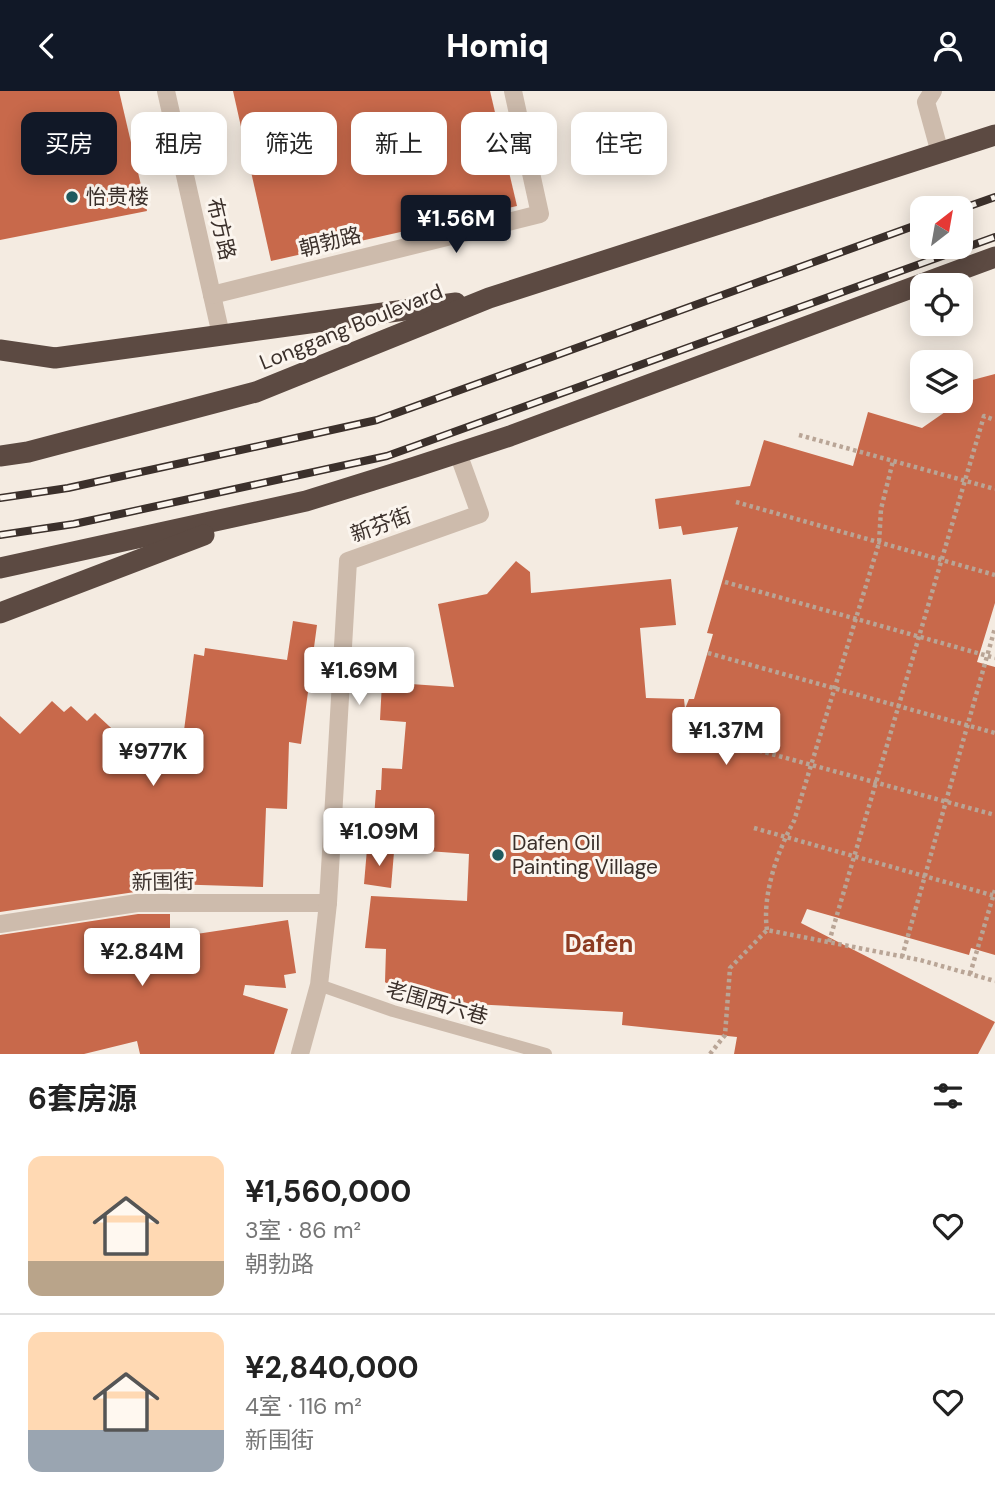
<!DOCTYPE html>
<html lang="zh">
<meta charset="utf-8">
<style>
body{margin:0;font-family:"DM Sans","Noto Sans SC",sans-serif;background:#f2f2f2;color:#222;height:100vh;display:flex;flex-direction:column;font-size:26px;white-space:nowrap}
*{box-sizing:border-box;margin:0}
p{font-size:23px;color:#767676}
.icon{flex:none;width:38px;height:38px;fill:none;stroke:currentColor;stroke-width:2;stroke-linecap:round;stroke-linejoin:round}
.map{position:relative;height:963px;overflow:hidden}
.sheet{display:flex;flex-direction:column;background:#fff;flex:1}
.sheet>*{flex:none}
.guide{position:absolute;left:21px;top:21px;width:954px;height:63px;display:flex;gap:14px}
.needle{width:46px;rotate:31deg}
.buttons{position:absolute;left:910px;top:105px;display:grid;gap:14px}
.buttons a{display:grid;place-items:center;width:63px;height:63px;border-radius:14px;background:#fff;box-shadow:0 4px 18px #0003;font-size:35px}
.price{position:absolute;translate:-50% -60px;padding:0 16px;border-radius:7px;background:#fff;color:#222;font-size:23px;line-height:46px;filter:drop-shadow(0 2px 4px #0008)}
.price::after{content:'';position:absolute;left:50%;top:42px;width:21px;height:16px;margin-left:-10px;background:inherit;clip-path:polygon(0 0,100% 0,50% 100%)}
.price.current{background:#111827;color:#fff}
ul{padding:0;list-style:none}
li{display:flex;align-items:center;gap:21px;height:175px;padding:0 28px}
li+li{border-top:2px solid #e0e0e0}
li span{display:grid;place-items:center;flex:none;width:196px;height:140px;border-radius:14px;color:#555}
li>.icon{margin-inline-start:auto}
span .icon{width:84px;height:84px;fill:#fffc;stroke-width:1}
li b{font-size:30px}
h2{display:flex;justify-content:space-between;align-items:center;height:84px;padding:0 28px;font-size:30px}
.tag{padding:0 24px;border-radius:14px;background:#fff;box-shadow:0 4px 18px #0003;font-size:24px;line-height:63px}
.tag.current{background:#111827;color:#fff}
header{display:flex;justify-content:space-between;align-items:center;height:91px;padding:0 28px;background:#111827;color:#fff;font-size:32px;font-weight:800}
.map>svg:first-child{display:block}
.building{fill:#c8694b}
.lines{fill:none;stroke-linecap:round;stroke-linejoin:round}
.path{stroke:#b9a596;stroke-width:4.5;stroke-dasharray:3.5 3.5;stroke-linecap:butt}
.lane{stroke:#cdbbac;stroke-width:12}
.street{stroke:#cdbbac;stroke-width:18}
.highway{stroke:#5c4a42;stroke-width:21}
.rail-casing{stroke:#3b302b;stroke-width:8}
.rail{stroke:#fbf5ee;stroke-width:5;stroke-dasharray:16;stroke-linecap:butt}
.poi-dot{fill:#1f5a5e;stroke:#fbf5ee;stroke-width:2.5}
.labels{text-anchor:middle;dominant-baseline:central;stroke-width:6;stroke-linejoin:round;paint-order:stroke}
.poi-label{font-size:21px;fill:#3b302b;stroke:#fbf5ee;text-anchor:start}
.street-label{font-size:21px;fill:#3b302b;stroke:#fbf5ee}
.quarter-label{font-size:24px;font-weight:bold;fill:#8c3b22;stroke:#fbf5ee}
</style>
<header><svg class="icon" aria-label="back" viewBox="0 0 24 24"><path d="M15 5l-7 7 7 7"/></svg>Homiq<svg class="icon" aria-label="person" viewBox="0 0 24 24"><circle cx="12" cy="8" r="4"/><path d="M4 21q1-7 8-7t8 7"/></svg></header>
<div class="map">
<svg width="995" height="963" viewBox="0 0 995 963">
<rect width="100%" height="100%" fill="#f4ebe1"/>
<!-- building -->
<g class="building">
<path d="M0 0H119L147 120 0 149Z"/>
<path d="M233 0H490L517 115 271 170Z"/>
<path d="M995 283V512L977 571 995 576V864L971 857 969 864 807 818 801 832 995 931 978 963H734L737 946 622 934 623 921 435 911V907L401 905 385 891 386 858 365 857 371 805 467 810 469 763 372 756 376 699H381L382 677 402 678 406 631 380 629 382 591 454 596 438 513 487 503 516 470 530 481 531 502 671 488 676 534 640 537 646 607 684 608 685 618 689 608H694L713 543 707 542 738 436 683 444 681 435 659 438 655 408 750 395 764 349 853 375 868 321 922 337 945 321 949 310H961V292Z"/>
<path d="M293 530 317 534 301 653 289 651 287 718 266 717 263 796 169 793V801H135L0 821V625L20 643 52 610 64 621 71 615 87 630 95 622 123 648 183 647 194 563 204 565 205 557 287 569Z"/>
<path d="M367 758 394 761 391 797 364 793Z"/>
<path d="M138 823H170V847L288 829 296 882 284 884 286 897 245 894 243 904 288 918 274 963H140L137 950 84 963H0V844Z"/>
</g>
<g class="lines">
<!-- path -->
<g class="path">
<path d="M799 344 995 398"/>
<path d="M736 411 995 484"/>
<path d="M725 491 995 567"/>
<path d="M708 562 995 642"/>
<path d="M698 643 995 724"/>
<path d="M754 737 995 805"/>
<path d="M767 839C762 804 777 761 794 730L879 452 881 418 893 370"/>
<path d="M829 851 984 325 995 329"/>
<path d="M902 866 995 537"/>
<path d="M970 883 995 799"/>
<path d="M710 963 725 944 730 877 767 839 920 869 995 890"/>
</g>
<!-- lane -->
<path class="lane" d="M319 894 393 920 546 963"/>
<!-- street -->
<g class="street">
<path d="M166 0 221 244"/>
<path d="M933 0 926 11 940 62"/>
<path d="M212 204 540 123 513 0"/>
<path d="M0 833 137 812H328"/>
<path d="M300 963 319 894 328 812 348 470 480 423 458 362"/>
</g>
<!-- highway -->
<g class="highway">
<path d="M0 259 55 267 456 212"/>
<path d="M0 365 28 361 256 301 489 207 995 44"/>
<path d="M0 477 306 410 415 376 510 345 995 166"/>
<path d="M0 522 204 444"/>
</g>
<defs>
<g id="rail">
<path d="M961 118 995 106"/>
<path d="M0 407 68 397 377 329 922 132"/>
<path d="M0 444 74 433 387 365 995 146"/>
</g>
</defs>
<!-- rail casing -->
<use href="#rail" class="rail-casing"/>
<!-- rail -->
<use href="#rail" class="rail"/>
</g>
<!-- markers -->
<g class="poi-dot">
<circle cx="72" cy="106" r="7"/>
<circle cx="498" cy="764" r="7"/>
</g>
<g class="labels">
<!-- poi labels -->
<g class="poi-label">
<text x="86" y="106">怡贵楼</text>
<text x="512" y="752">Dafen Oil<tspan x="512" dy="24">Painting Village</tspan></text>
</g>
<!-- street labels -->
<g class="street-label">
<text transform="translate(221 138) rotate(77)">布方路</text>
<text transform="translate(330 151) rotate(-14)">朝勃路</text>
<text transform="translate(351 236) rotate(-22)">Longgang Boulevard</text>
<text transform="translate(381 434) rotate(-20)">新芬街</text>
<text transform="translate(163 791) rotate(-1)">新围街</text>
<text transform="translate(437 912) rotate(16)">老围西六巷</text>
</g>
<!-- quarter labels -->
<g class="quarter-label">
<text x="599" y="852">Dafen</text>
</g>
</g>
</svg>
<div class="buttons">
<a><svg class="needle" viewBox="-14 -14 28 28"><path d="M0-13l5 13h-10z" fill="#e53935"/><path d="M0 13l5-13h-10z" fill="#767676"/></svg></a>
<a><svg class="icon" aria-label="locate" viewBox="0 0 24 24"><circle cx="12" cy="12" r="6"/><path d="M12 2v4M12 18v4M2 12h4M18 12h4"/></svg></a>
<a><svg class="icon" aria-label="layers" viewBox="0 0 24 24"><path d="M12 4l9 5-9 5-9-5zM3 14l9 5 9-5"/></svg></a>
</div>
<b class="price current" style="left:456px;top:164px">¥1.56M</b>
<b class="price" style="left:359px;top:616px">¥1.69M</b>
<b class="price" style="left:726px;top:676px">¥1.37M</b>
<b class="price" style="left:153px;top:697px">¥977K</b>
<b class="price" style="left:379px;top:777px">¥1.09M</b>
<b class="price" style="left:142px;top:897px">¥2.84M</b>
<div class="guide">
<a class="tag current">买房</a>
<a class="tag">租房</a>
<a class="tag">筛选</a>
<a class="tag">新上</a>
<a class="tag">公寓</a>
<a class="tag">住宅</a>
</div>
</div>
<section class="sheet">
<h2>6套房源<svg class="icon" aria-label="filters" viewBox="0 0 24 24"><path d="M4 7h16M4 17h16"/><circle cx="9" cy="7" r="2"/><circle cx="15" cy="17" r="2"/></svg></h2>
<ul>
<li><span style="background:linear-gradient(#ffd9b3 75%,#b9a48a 0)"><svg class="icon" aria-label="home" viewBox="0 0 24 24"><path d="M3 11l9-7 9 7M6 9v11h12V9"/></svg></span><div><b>¥1,560,000</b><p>3室 · 86 m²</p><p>朝勃路</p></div><svg class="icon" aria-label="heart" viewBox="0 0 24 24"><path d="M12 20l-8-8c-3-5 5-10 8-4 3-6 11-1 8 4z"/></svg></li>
<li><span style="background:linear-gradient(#ffd9b3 70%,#9aa5b1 0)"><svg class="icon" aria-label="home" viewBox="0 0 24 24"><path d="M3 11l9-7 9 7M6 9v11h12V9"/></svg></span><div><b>¥2,840,000</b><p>4室 · 116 m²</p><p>新围街</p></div><svg class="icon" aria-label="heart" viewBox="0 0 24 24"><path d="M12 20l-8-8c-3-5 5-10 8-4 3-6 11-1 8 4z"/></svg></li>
</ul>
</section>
